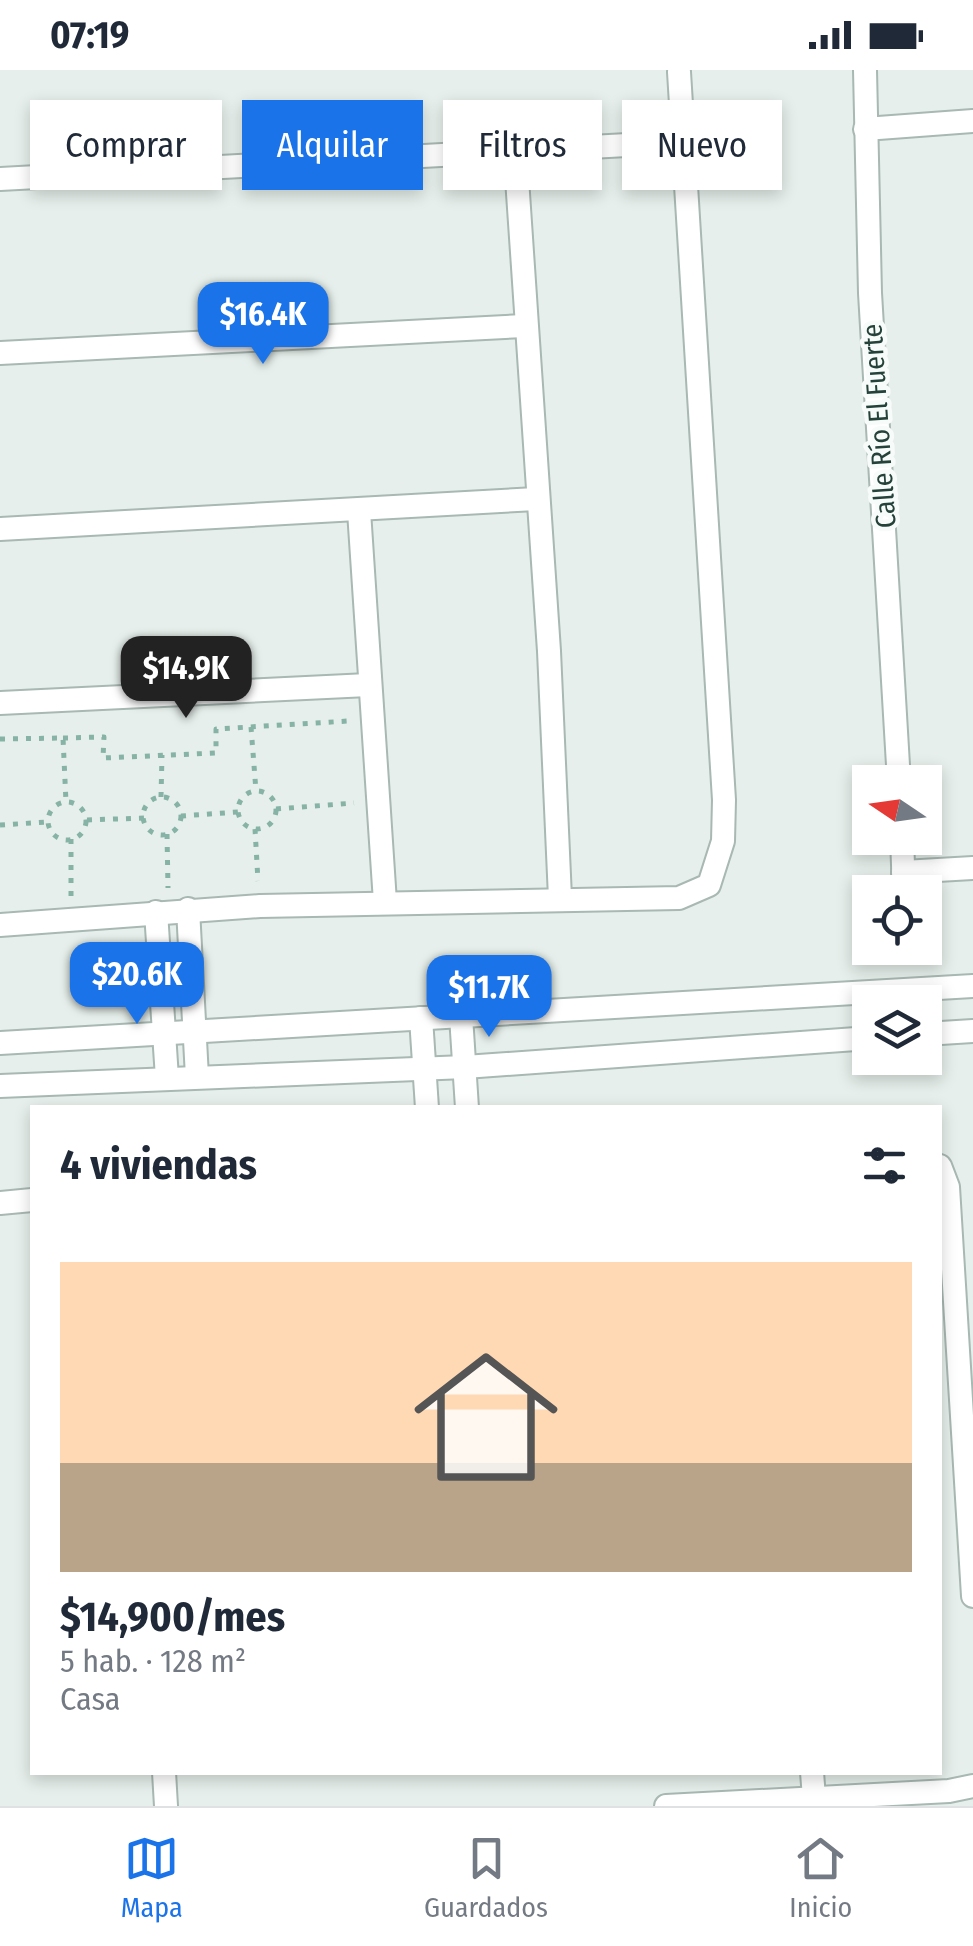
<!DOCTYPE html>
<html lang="es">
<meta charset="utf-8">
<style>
body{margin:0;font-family:"Fira Sans Condensed",sans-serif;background:#f6f6f7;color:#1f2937;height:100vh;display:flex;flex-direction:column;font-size:38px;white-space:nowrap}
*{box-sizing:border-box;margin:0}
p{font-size:32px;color:#747a83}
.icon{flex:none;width:55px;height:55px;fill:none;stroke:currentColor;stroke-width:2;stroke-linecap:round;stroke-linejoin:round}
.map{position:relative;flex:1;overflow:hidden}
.sheet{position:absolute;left:30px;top:1035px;width:912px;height:670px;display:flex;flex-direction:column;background:#fff;border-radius:0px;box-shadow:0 5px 15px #0003}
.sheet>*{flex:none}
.banner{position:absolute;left:30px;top:30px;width:915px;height:90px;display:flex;gap:20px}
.needle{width:65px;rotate:283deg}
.fabs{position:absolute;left:852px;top:695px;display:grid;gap:20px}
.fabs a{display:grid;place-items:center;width:90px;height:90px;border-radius:0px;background:#fff;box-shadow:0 5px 15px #0003;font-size:50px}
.price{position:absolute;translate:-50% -85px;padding:0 22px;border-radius:20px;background:#1a73e8;color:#fff;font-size:32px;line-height:65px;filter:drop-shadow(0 2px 5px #0008)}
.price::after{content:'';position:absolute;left:50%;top:60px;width:30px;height:22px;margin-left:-15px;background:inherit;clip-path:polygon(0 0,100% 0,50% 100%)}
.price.current{background:#222;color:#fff}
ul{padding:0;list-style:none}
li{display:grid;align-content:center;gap:20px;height:530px;padding:0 30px}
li+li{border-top:2px solid #e0e1e3}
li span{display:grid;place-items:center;height:310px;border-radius:0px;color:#555}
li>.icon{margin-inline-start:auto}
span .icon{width:180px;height:180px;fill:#fffc;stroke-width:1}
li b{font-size:42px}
h2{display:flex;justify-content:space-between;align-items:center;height:120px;padding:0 30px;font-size:42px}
.tag{padding:0 35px;border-radius:0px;background:#fff;box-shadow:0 5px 15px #0003;font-size:35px;line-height:90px}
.tag.current{background:#1a73e8;color:#fff}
.status{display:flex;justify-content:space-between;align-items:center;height:70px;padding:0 50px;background:#fff;direction:ltr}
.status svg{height:28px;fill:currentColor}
.tab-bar{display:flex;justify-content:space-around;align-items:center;height:140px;border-top:2px solid #e0e1e3;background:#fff;font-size:28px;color:#747a83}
.tab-bar a{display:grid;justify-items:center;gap:5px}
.tab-bar .current{color:#1a73e8}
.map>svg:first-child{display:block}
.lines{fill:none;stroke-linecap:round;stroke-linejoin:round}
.minor-casing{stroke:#a8b8b2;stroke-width:26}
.path{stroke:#86b3a5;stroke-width:5;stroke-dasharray:5 8;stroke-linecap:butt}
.minor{stroke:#fff;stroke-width:22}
.labels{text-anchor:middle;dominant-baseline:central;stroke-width:9;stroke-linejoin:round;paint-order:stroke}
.street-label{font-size:28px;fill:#24423a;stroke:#f7fbf9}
</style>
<div class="status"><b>07:19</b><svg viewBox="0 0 49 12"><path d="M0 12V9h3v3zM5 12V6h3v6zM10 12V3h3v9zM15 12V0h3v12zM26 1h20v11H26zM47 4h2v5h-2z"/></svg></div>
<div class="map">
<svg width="973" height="1736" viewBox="0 0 973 1736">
<rect width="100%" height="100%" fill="#e6efeb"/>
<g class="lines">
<defs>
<g id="minor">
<path d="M865 0 870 223 899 712"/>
<path d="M865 59 973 51"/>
<path d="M515 79 549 581 560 828"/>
<path d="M0 109 682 72"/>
<path d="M0 283 524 256"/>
<path d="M359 441 385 832"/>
<path d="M0 459 536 429"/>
<path d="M0 633 368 615"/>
<path d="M902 768 904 822"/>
<path d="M903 802 973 798"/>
<path d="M188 839 197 1007"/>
<path d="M156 842 167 1008"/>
<path d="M0 855 260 836 679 828 709 815 723 771 724 730 679 2"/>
<path d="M461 946 467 1038"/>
<path d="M421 948 427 1038"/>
<path d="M925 964 973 961"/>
<path d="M0 973 973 916"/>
<path d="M0 1016 465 997 870 968"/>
<path d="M940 1096 948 1117 973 1526"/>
<path d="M0 1133 32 1130"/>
<path d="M164 1702 166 1736"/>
<path d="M812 1702 814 1728"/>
<path d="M666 1736 949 1721 973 1716"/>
</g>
</defs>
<!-- minor casing -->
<use href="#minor" class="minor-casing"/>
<!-- path -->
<g class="path">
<path d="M251 657 256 721"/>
<path d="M63 668 104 667 103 688 216 683V659L348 651"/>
<path d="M0 669 63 668 66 732"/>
<circle cx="257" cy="740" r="19"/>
<path d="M161 727 162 685"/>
<circle cx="162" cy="746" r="19"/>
<circle cx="67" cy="751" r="19"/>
<path d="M276 739 354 733"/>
<path d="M181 746 238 742"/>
<path d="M87 750 144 748"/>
<path d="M0 755 48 752"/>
<path d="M255 759 258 811"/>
<path d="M167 764 168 818"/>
<path d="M71 826V769"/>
</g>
<!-- minor -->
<use href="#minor" class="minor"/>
</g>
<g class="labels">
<!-- street labels -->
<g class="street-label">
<text transform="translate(879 356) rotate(-94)">Calle Río El Fuerte</text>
</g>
</g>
</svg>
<div class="fabs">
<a><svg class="needle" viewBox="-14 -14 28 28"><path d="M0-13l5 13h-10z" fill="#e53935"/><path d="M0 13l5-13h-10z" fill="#747a83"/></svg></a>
<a><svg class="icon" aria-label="locate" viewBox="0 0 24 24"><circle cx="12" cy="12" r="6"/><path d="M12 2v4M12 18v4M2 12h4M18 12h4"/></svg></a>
<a><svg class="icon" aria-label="layers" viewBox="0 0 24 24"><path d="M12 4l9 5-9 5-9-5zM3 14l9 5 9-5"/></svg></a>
</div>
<b class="price" style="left:263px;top:297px">$16.4K</b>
<b class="price current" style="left:186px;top:651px">$14.9K</b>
<b class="price" style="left:137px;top:957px">$20.6K</b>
<b class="price" style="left:489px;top:970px">$11.7K</b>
<div class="banner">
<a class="tag">Comprar</a>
<a class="tag current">Alquilar</a>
<a class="tag">Filtros</a>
<a class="tag">Nuevo</a>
</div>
<section class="sheet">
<h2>4 viviendas<svg class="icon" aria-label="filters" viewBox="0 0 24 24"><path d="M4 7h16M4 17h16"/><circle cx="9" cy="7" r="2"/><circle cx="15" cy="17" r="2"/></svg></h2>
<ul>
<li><span style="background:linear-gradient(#ffd9b3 65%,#b9a48a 0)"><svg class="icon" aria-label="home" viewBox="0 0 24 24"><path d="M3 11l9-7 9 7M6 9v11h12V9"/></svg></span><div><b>$14,900/mes</b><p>5 hab. · 128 m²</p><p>Casa</p></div></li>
</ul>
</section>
</div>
<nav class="tab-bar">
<a class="current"><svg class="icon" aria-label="map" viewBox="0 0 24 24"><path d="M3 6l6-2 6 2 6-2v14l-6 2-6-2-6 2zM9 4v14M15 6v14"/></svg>Mapa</a>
<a><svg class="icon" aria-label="saved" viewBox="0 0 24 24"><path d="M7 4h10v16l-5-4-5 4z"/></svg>Guardados</a>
<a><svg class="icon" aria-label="home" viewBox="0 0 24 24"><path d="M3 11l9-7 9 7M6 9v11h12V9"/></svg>Inicio</a>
</nav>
